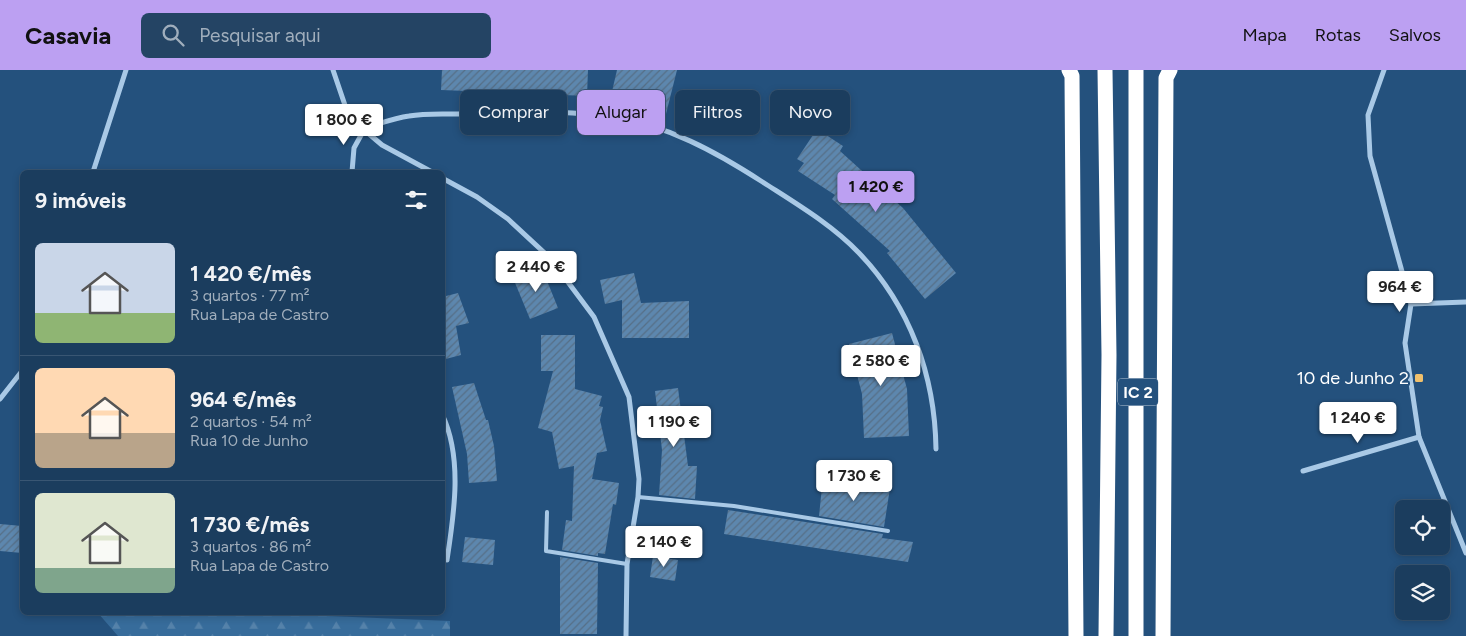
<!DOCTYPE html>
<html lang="pt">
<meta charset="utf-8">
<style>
body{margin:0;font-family:Figtree,sans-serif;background:#244464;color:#f1f3f6;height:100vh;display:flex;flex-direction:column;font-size:19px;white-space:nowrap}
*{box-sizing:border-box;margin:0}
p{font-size:16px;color:#a0aebc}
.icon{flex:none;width:28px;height:28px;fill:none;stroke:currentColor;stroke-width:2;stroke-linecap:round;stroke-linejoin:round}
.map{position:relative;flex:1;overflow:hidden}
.details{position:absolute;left:20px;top:100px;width:425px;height:445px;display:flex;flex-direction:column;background:#1b3d5e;border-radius:8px;box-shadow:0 2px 8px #0003,0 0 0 1px #395673}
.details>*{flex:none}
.banner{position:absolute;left:460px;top:20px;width:475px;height:45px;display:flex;gap:10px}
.tools{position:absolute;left:1395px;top:430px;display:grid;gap:10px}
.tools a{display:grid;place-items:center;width:55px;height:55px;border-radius:8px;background:#1b3d5e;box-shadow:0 2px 8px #0003,0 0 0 1px #395673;font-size:25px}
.price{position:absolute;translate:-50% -42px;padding:0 11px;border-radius:5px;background:#fff;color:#222;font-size:16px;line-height:32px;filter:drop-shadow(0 1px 2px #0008)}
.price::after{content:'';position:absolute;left:50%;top:30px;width:15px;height:11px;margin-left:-8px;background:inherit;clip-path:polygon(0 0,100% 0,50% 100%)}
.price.on{background:#bca0f2;color:#111}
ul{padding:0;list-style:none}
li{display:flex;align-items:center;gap:15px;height:125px;padding:0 15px}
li+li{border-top:1px solid #395673}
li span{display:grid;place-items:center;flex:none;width:140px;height:100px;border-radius:8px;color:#555}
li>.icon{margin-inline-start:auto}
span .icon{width:60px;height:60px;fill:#fffc;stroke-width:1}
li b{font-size:21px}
h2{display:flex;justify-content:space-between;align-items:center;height:60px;padding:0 15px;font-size:21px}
.pill{padding:0 18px;border-radius:8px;background:#1b3d5e;box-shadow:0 2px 8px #0003,0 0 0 1px #395673;font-size:18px;line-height:45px}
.pill.on{background:#bca0f2;color:#111}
header{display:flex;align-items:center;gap:30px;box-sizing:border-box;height:70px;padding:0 25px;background:#bca0f2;color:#111}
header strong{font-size:24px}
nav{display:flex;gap:28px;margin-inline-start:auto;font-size:18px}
.search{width:350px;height:45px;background:#244464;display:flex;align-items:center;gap:12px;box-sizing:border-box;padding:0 18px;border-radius:8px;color:#a0aebc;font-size:19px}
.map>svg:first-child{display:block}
.forest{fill:url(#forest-firs)}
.building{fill:url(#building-hatch)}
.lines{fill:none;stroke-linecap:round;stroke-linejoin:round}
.lane{stroke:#a9c9e6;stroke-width:4}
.street{stroke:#a9c9e6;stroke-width:5}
.highway{stroke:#fff;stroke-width:15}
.poi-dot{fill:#f0c06c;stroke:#24517d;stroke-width:2}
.labels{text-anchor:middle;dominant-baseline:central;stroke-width:4;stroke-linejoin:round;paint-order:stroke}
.shield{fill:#24517d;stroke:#bdcbd8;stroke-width:1}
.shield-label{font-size:16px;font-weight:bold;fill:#fff}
.poi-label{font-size:18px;fill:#fff;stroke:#24517d;text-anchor:end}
</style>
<header>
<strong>Casavia</strong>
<div class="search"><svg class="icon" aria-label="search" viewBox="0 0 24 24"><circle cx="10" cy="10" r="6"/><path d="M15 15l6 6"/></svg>Pesquisar aqui</div>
<nav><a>Mapa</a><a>Rotas</a><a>Salvos</a></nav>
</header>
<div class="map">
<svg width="1466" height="566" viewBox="0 0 1466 566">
<defs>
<pattern id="forest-firs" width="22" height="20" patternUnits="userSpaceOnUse" patternTransform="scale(1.25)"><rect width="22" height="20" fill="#376c9b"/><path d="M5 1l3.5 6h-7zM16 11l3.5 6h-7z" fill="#5582aa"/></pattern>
<pattern id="building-hatch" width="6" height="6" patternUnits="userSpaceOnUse" patternTransform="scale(1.25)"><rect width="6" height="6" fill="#5d87ae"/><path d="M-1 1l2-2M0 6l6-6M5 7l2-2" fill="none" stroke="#566f87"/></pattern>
</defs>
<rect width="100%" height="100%" fill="#24517d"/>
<!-- forest -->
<path class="forest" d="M98 543H255L450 551V566H118Z"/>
<!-- building -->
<g class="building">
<path d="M442 0H588L587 26 441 20Z"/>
<path d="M617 0H677L666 44 610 30Z"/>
<path d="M817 59 843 76 840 81 903 138 956 203 925 229 887 183 890 181 832 129 835 125 798 101 804 93 797 89Z"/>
<path d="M541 196 558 238 530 249 513 208Z"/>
<path d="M634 203 641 233 689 231V268H622V230L605 234 600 210Z"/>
<path d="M458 223 469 253 456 256 461 285 442 290V227Z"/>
<path d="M892 263 907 319 909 366 864 368 862 324 849 274Z"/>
<path d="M541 265H575V319L602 326 599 336 603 337 600 350 607 381 597 383 592 409 619 413 616 435 613 434 605 484 598 483V486L562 480 566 450 572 451 574 396 559 399 552 362 538 358 553 301H541Z"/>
<path d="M474 313 486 350H488L494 376 497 411 469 413 467 384 452 317Z"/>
<path d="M678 318 688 396H697L695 429 659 425 662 380 655 321Z"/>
<path d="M823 407 890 418 884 457 819 446Z"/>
<path d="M728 440 883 464 882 468 913 472 908 492 724 464Z"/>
<path d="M0 454 22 456V483L0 481Z"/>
<path d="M465 467 495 470 493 495 462 492Z"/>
<path d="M653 486 678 490 675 511 650 507Z"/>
<path d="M560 487 598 493 597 564H560Z"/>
</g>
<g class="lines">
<!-- lane -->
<g class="lane">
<path d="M638 427 734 436 888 461"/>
<path d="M547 442 546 481 627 494"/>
</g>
<!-- street -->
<g class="street">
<path d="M333 0 349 47 382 75 432 102"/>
<path d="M1384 0 1368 45 1370 86 1411 234 1405 273 1419 367 1466 483"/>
<path d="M365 58C379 54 394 48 409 46 425 43 442 44 458 44 509 41 562 40 613 47 667 55 716 82 761 111 795 133 831 154 859 183 910 236 935 306 936 379"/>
<path d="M93 102 126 0"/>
<path d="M352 102 354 78 365 58"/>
<path d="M442 108 477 127 508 149 550 188 594 247 629 327 639 409 638 427 627 494 626 566"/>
<path d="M1411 234 1466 232"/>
<path d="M0 329 22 301"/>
<path d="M442 344C463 388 454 444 447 490"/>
<path d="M1303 401 1419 367"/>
</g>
<!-- highway -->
<g class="highway">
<path d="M1069 0 1072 6 1076 566"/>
<path d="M1105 0 1109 285 1106 566"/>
<path d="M1136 566V0"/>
<path d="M1163 566 1166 8 1170 0"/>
</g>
</g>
<!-- markers -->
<rect class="poi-dot" x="1414" y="303" width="10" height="10" rx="2.5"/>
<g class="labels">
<!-- shield labels -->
<rect class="shield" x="1118" y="308.5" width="40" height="27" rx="4"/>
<g class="shield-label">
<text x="1138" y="322">IC 2</text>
</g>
<!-- poi labels -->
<g class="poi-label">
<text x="1409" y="308">10 de Junho 2</text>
</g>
</g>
</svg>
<div class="tools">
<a><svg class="icon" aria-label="locate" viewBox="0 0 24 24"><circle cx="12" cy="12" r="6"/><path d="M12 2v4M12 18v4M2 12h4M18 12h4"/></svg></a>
<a><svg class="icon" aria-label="layers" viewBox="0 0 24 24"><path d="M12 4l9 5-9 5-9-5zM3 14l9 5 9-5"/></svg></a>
</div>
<b class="price" style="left:344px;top:76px">1 800 €</b>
<b class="price on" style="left:876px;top:143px">1 420 €</b>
<b class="price" style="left:536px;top:223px">2 440 €</b>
<b class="price" style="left:1400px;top:243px">964 €</b>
<b class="price" style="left:881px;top:317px">2 580 €</b>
<b class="price" style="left:1358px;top:374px">1 240 €</b>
<b class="price" style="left:674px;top:378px">1 190 €</b>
<b class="price" style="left:854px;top:432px">1 730 €</b>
<b class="price" style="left:664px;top:498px">2 140 €</b>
<div class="banner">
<a class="pill">Comprar</a>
<a class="pill on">Alugar</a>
<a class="pill">Filtros</a>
<a class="pill">Novo</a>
</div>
<section class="details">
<h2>9 imóveis<svg class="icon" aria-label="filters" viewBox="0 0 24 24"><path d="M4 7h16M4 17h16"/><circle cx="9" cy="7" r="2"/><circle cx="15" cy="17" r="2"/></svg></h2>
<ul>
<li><span style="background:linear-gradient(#c9d6e8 70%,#8fb573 0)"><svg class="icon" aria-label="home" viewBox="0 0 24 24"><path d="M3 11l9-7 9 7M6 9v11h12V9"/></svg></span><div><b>1 420 €/mês</b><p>3 quartos · 77 m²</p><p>Rua Lapa de Castro</p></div></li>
<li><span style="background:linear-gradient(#ffd9b3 65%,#b9a48a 0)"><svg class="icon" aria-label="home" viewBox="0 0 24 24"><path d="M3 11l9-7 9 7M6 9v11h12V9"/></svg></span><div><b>964 €/mês</b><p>2 quartos · 54 m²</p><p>Rua 10 de Junho</p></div></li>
<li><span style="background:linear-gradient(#dfe7d0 75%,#7fa58c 0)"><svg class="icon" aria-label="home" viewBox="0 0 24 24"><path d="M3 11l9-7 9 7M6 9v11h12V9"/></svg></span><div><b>1 730 €/mês</b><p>3 quartos · 86 m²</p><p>Rua Lapa de Castro</p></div></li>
</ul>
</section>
</div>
